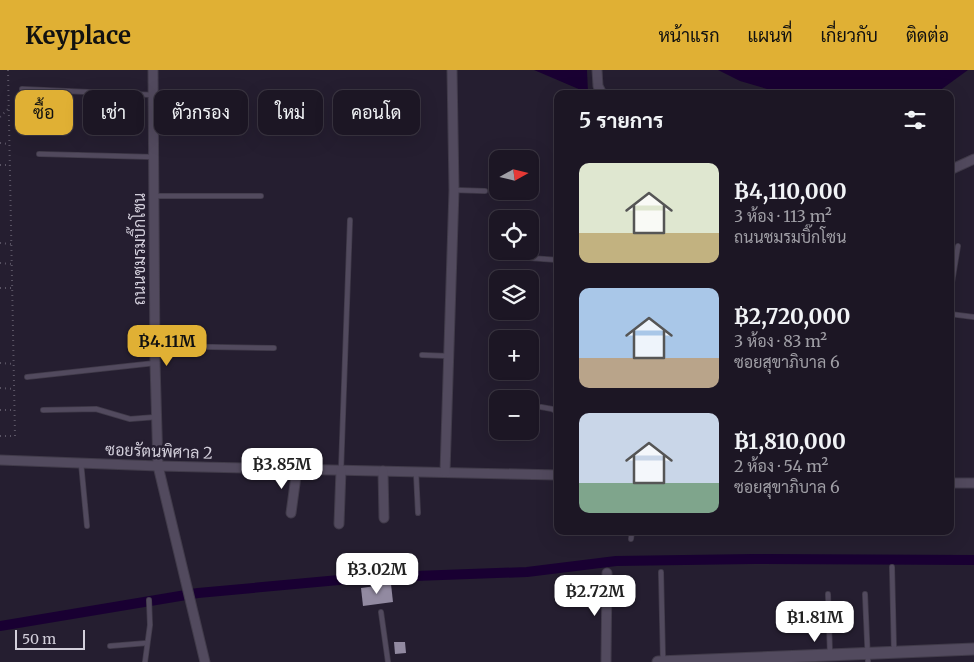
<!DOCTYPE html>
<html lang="th">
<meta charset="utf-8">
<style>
body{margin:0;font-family:Merriweather,Sarabun,serif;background:#292331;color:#f1f3f6;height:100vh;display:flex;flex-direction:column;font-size:19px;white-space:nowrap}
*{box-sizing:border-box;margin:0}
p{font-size:16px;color:#a09fa6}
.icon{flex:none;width:28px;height:28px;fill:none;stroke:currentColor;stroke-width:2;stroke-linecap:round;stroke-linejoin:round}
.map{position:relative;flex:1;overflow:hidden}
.panel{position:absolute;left:554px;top:20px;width:400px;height:445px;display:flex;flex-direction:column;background:#1c1624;border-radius:10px;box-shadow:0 5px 20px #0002,0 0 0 1px #3a3541}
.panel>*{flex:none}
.top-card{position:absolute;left:15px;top:20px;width:464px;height:45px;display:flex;gap:10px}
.needle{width:32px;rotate:82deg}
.fabs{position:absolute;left:489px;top:80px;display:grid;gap:10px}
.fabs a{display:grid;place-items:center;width:50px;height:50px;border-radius:10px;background:#1c1624;box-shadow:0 5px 20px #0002,0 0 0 1px #3a3541;font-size:25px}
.scale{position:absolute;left:15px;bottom:12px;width:70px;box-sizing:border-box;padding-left:5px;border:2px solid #d3cfdb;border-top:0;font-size:14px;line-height:18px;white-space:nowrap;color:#d3cfdb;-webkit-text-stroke:4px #251e30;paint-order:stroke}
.price{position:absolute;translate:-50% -42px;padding:0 11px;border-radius:10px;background:#fff;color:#222;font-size:16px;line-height:32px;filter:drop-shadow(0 1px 2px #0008)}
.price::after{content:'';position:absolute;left:50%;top:30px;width:15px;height:11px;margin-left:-8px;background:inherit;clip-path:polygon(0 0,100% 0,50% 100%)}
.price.on{background:#e0b034;color:#111}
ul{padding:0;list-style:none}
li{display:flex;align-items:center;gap:15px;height:125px;padding:0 25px}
li span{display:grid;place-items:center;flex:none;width:140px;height:100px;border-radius:10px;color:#555}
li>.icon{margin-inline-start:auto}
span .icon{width:60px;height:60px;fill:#fffc;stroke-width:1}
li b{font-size:21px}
h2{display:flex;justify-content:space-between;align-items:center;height:60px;padding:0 25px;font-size:21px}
.chip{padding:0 18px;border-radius:10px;background:#1c1624;box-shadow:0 5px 20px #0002,0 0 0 1px #3a3541;font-size:18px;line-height:45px}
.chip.on{background:#e0b034;color:#111}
header{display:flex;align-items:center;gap:30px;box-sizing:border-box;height:70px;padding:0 25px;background:#e0b034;color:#111}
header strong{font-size:24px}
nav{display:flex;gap:28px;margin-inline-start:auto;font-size:18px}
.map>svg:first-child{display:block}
.water{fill:#190032}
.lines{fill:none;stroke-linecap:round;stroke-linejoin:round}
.canal{stroke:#190032;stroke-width:10}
.building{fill:#928aa1}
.service-casing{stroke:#413b4a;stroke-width:6}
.minor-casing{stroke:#413b4a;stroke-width:11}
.tertiary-casing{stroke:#413b4a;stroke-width:13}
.path{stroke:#5a5464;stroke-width:2;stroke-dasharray:1 4;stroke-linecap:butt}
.service{stroke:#524a5e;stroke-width:4.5}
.minor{stroke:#524a5e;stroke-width:9}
.tertiary{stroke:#524a5e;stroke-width:11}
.labels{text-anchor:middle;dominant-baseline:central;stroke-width:5;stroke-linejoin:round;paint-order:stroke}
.street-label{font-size:16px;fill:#d3cfdb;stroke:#251e30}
</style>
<header>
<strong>Keyplace</strong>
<nav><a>หน้าแรก</a><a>แผนที่</a><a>เกี่ยวกับ</a><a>ติดต่อ</a></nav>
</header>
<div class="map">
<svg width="974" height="592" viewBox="0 0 974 592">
<rect width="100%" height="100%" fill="#251e30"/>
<!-- water -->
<g class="water">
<path d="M534 0H587L588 23Z"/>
<path d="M718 0H968L935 24H784L740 11Z"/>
</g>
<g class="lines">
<!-- canal -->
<path class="canal" d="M0 556 198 523 361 508 527 502 616 491 754 489 974 490"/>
</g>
<!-- building -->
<g class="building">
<path d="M391 514 393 532 363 536 361 518Z"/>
<path d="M394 572H405L406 583 395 584Z"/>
</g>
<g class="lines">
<defs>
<g id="service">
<path d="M22 19 154 25"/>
<path d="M39 84 154 87"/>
<path d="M454 120 485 121"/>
<path d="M154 126H261"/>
<path d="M530 188 558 190"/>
<path d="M950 224 958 176"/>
<path d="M950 244 974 247"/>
<path d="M155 276 274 278"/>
<path d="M422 285 448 286"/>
<path d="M27 307 155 293"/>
<path d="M541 337 552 339 558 342"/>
<path d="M43 340 96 339 130 349 156 347"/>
<path d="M81 393 87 456"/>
<path d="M341 400 350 150"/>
<path d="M416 402 418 443"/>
<path d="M631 469 632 461"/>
<path d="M892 497 894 581"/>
<path d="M661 502 663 591"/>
<path d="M828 524 830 584"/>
<path d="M865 524 868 592"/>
<path d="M381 542 388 592"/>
<path d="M110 576 147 573"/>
<path d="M145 592 150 555 149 530"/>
</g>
<g id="minor">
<path d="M153 0 155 293 158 396 205 592"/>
<path d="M597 0 598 16 602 24"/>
<path d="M950 100 974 89"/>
<path d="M0 390 158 396 558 405"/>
<path d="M383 401 384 448"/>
<path d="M445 402 454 120 452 0"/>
<path d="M950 413H974"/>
<path d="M291 443 297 399"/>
<path d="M339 454 341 400"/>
<path d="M606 592 607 503"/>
</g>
<path id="tertiary" d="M658 592 974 579"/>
</defs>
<!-- service casing -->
<use href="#service" class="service-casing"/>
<!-- minor casing -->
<use href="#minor" class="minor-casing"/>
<!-- tertiary casing -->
<use href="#tertiary" class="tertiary-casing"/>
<!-- path -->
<g class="path">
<path d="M0 47 9 38"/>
<path d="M0 73 9 74"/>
<path d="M0 95H10"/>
<path d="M0 173 11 174"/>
<path d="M0 193 12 194"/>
<path d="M0 218H12"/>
<path d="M0 293 14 294"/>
<path d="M0 318 14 319"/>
<path d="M0 340H15"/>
<path d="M0 366H15L8 0"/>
</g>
<!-- service -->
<use href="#service" class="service"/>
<!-- minor -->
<use href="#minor" class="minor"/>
<!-- tertiary -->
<use href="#tertiary" class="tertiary"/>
</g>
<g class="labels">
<!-- street labels -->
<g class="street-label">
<text transform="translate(139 179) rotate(-90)">ถนนชมรมบิ๊กโซน</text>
<text transform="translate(159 381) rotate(2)">ซอยรัตนพิศาล 2</text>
</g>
</g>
</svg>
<div class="fabs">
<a><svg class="needle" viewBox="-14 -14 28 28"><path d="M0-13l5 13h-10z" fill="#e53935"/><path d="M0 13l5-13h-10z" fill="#a09fa6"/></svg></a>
<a><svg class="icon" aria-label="locate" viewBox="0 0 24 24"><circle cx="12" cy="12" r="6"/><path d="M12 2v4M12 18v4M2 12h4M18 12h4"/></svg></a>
<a><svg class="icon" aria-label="layers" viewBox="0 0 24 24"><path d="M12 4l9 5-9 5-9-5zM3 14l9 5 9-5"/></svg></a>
<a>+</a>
<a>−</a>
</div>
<div class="scale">50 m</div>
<b class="price on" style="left:167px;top:297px">฿4.11M</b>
<b class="price" style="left:282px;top:420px">฿3.85M</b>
<b class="price" style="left:377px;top:525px">฿3.02M</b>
<b class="price" style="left:595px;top:547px">฿2.72M</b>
<b class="price" style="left:815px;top:573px">฿1.81M</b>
<div class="top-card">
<a class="chip on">ซื้อ</a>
<a class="chip">เช่า</a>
<a class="chip">ตัวกรอง</a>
<a class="chip">ใหม่</a>
<a class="chip">คอนโด</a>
</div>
<section class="panel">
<h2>5 รายการ<svg class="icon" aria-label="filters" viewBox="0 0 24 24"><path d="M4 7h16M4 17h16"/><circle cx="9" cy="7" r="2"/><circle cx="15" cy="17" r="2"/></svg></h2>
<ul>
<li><span style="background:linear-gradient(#dfe7d0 70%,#c2b280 0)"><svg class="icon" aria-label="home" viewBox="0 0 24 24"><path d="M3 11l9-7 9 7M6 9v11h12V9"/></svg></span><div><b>฿4,110,000</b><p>3 ห้อง · 113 m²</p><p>ถนนชมรมบิ๊กโซน</p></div></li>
<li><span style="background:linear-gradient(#a9c7e8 70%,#b9a48a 0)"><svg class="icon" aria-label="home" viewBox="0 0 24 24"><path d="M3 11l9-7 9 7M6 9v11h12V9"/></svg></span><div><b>฿2,720,000</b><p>3 ห้อง · 83 m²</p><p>ซอยสุขาภิบาล 6</p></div></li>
<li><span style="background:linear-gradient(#c9d6e8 70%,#7fa58c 0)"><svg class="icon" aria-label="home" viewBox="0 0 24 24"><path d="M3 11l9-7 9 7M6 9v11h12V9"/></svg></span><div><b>฿1,810,000</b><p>2 ห้อง · 54 m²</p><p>ซอยสุขาภิบาล 6</p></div></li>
</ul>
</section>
</div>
